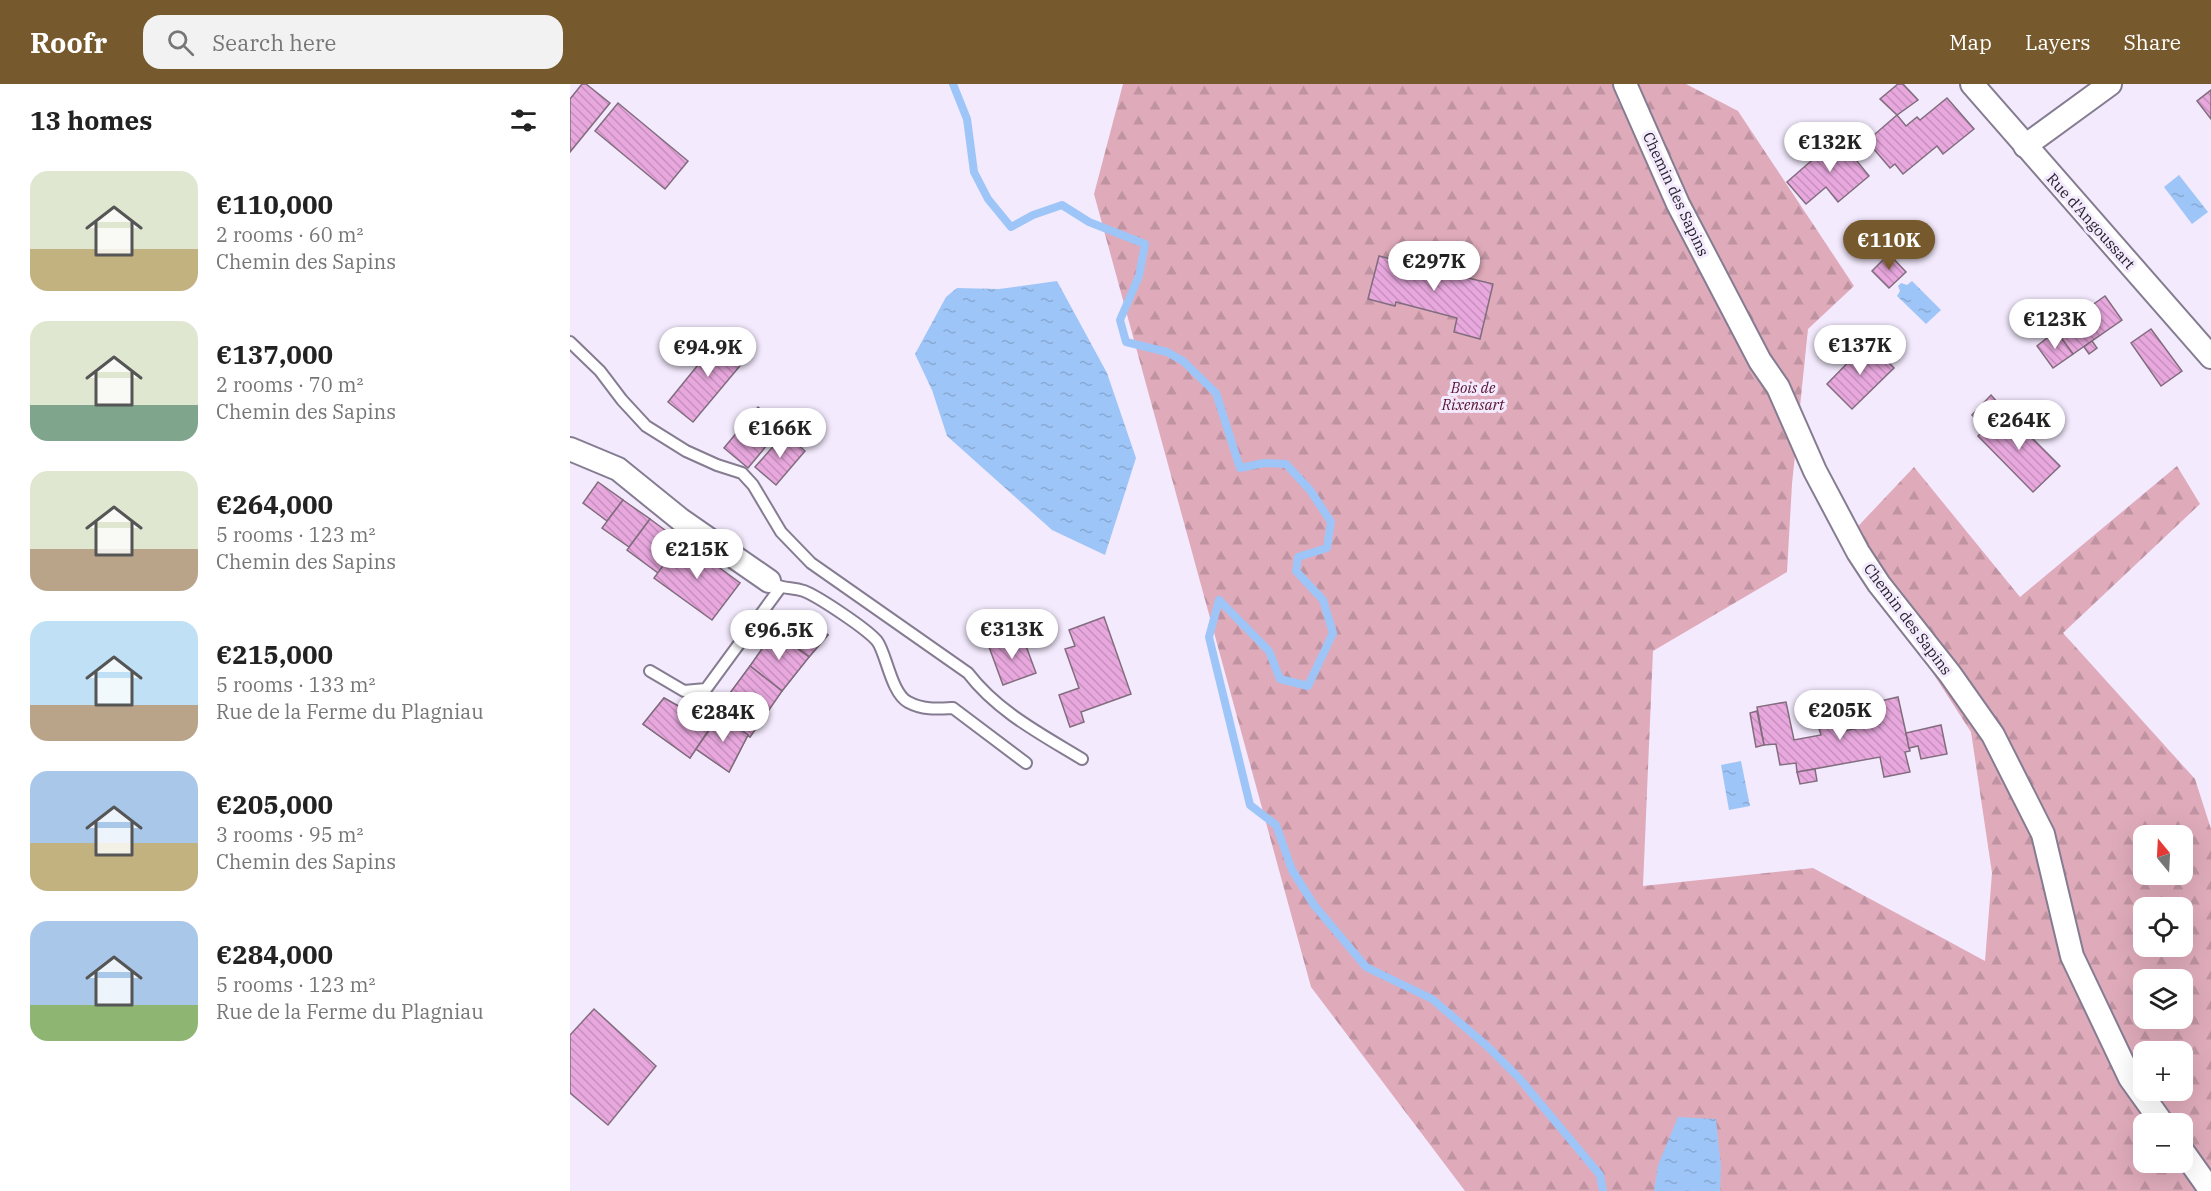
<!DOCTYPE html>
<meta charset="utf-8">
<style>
body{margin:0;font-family:"IBM Plex Serif",serif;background:#f2f2f2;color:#222;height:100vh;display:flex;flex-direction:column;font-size:22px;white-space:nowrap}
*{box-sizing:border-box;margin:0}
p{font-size:20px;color:#767676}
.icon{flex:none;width:33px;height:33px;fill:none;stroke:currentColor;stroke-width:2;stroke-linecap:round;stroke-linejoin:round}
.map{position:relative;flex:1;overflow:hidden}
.sheet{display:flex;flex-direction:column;background:#fff;width:570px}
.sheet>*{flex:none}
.needle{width:39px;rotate:342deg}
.controls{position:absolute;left:1563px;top:741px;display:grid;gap:12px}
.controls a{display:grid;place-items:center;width:60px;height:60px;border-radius:12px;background:#fff;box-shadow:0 6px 24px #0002;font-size:30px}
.price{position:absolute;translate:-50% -51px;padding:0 14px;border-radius:21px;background:#fff;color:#222;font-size:20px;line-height:39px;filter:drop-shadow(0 2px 3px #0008)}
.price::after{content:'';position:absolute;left:50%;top:36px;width:18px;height:14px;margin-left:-9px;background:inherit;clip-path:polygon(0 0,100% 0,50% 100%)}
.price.selected{background:#76592c;color:#fff}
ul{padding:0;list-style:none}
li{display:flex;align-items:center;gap:18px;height:150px;padding:0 30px}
li span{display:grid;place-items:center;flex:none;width:168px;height:120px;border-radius:18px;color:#555}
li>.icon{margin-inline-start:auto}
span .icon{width:72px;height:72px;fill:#fffc;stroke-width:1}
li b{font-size:26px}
h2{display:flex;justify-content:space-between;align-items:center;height:72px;padding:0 30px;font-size:26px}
header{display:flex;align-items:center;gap:36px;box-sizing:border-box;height:84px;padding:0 30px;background:#76592c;color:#fff}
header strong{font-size:28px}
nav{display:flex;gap:33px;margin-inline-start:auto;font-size:21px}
.search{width:420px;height:54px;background:#f2f2f2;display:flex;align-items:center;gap:15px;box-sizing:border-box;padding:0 21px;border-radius:18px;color:#767676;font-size:22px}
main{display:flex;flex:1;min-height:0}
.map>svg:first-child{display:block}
.forest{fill:url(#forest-firs);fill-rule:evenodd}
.water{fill:url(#water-ripples)}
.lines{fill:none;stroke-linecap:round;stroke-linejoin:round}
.stream{stroke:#9ec5f7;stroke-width:8}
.building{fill:url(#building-back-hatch);stroke:#816d7d;stroke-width:1.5}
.service-casing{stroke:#857c91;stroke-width:14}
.minor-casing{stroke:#857c91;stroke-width:26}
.service{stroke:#fff;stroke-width:10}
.minor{stroke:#fff;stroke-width:22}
.labels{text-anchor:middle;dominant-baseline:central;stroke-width:6;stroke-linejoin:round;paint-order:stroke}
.street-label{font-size:15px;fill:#242029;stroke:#f3eafd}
.park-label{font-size:15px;font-style:italic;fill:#581231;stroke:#f3eafd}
</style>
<header>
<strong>Roofr</strong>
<div class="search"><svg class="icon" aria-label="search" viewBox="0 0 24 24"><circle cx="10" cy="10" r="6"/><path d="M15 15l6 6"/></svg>Search here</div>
<nav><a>Map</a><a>Layers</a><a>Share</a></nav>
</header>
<main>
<section class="sheet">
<h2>13 homes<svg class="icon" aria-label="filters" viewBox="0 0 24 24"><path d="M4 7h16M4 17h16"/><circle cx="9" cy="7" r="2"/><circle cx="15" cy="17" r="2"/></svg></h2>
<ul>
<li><span style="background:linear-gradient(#dfe7d0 65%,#c2b280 0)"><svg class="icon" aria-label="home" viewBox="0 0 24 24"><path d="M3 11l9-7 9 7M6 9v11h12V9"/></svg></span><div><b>€110,000</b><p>2 rooms · 60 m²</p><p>Chemin des Sapins</p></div></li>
<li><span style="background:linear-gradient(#dfe7d0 70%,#7fa58c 0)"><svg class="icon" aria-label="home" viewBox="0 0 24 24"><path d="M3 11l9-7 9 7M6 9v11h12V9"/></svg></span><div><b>€137,000</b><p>2 rooms · 70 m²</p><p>Chemin des Sapins</p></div></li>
<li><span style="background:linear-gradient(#dfe7d0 65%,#b9a48a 0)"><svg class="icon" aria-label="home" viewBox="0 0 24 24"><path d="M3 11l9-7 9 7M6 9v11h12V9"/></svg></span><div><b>€264,000</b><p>5 rooms · 123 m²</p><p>Chemin des Sapins</p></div></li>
<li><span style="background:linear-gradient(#bfe0f5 70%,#b9a48a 0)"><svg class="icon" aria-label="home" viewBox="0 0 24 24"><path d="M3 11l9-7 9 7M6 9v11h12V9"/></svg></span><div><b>€215,000</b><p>5 rooms · 133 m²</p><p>Rue de la Ferme du Plagniau</p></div></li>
<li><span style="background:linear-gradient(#a9c7e8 60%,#c2b280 0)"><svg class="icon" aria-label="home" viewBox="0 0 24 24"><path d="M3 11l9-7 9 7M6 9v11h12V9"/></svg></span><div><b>€205,000</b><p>3 rooms · 95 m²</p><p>Chemin des Sapins</p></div></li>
<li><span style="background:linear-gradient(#a9c7e8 70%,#8fb573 0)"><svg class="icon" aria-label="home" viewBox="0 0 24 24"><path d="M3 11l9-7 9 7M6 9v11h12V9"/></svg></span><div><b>€284,000</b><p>5 rooms · 123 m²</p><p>Rue de la Ferme du Plagniau</p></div></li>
</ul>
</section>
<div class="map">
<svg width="1641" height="1107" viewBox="0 0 1641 1107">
<defs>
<pattern id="forest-firs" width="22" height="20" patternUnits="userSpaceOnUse" patternTransform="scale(1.5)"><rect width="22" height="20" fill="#dfabbb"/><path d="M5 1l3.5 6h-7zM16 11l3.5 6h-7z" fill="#bf93a1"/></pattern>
<pattern id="water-ripples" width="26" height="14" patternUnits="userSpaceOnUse" patternTransform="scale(1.5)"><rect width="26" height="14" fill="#9ec5f7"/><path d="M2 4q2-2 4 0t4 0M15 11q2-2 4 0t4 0" fill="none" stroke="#88a9d4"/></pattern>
<pattern id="building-back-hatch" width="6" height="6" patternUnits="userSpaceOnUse" patternTransform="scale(1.5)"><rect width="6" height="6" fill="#e8a8de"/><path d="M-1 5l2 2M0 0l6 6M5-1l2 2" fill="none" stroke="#c790be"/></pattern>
</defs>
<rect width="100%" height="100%" fill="#f3eafd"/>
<!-- forest -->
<path class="forest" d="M553 0H1116L1168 27 1284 202 1238 245 1222 400 1217 488 1083 567 1073 802 1243 784 1415 877 1422 789 1401 648 1276 455 1344 383 1450 513 1607 382 1630 420 1493 549 1625 695 1641 745V1107H895L741 903 524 110ZM1574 752H1612V790H1574ZM1574 824H1612V862H1574ZM1574 896H1612V934H1574ZM1574 968H1612V1006H1574ZM1574 1040H1612V1078H1574Z"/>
<!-- water -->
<g class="water">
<path d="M1609 91 1638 128 1622 140 1594 103Z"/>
<path d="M487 197 537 289 566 374 535 471 482 446 377 352 362 306 345 270 376 213 387 204 429 205Z"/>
<path d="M1342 197 1371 226 1356 240 1327 212 1330 207 1328 202 1331 199 1337 201Z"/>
<path d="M1171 677 1180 722 1159 726 1151 681Z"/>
<path d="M1108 1033 1146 1035 1151 1083 1150 1107H1084L1088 1081Z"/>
</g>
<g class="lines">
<!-- stream -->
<path class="stream" d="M383 0 397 35 404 88 418 115 441 143 463 131 492 121 519 138 575 160 569 192 550 236 556 258 597 268 613 277 646 309 670 384 694 379 716 380 740 406 761 438 757 464 728 473 726 487 753 516 763 549 738 602 710 595 699 567 649 516 639 553 680 721 706 741 722 786 744 821 796 883 862 915 917 962 949 994 1030 1091 1033 1107"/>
</g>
<!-- building -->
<g class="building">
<path d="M12 0H16L40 19 0 68V15Z"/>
<path d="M1328 0H1333L1348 16 1327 31 1310 15Z"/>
<path d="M1641 6V35L1627 17Z"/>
<path d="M1377 14 1404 45 1373 70 1367 62 1333 90 1325 80 1320 84 1297 57 1327 31 1336 42 1347 33 1350 36Z"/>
<path d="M48 19 118 77 95 105 25 47Z"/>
<path d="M1272 50 1290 73 1286 76 1299 92 1268 118 1256 103 1236 120 1217 98Z"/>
<path d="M1319 170 1336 188 1319 204 1302 187Z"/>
<path d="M809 172 864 186 865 180 896 188 894 193 923 200 910 255 884 248 887 234 826 218 825 222 798 215Z"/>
<path d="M1535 212 1552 236 1503 270 1486 247Z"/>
<path d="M1497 224 1505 234 1488 246 1481 237Z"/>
<path d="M1581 245 1612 287 1591 302 1561 259Z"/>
<path d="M1486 247 1503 270 1483 284 1467 262Z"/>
<path d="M153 250 179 271 123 338 98 318Z"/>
<path d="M1522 257 1527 264 1519 270 1514 263Z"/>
<path d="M1298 258 1324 284 1282 325 1257 300Z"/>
<path d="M1421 311 1435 327 1416 345 1402 331Z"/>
<path d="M188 323 212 343 178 384 154 364Z"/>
<path d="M1435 327 1490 382 1463 408 1408 352Z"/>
<path d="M215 349 235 367 206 401 185 383Z"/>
<path d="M28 398 53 416 37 437 13 419Z"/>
<path d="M53 416 80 435 59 463 32 444Z"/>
<path d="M80 435 111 458 88 489 57 466Z"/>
<path d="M112 456 170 499 142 536 84 494Z"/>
<path d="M534 533 561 610 511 628 514 638 500 643 489 611 509 604 495 565 505 562 499 546Z"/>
<path d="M233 534 258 551 239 573 217 555Z"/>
<path d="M233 534 258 551 239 573 217 555Z"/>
<path d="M204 548 239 573 212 607 180 582Z"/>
<path d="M204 548 239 573 212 607 180 582Z"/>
<path d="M452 551 466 589 433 601 419 563Z"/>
<path d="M180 582 212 607 180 653 146 628Z"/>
<path d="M180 582 212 607 180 653 146 628Z"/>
<path d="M1328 613 1340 667 1335 668 1340 688 1314 693 1310 673 1227 688 1226 679 1210 681 1206 660 1194 661 1187 623 1216 618 1224 656 1251 651 1249 645 1272 640 1274 647 1310 640 1306 618Z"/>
<path d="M94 614 142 641 120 674 73 640Z"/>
<path d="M94 614 142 641 120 674 73 640Z"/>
<path d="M1187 627 1194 661 1186 663 1180 629Z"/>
<path d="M150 631 178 651 159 688 126 665Z"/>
<path d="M150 631 178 651 159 688 126 665Z"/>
<path d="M1371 641 1377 670 1351 675 1348 662 1339 664 1336 649Z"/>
<path d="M1245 685 1247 697 1230 700 1227 688Z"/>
<path d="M24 925 86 982 38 1041 0 1009V951Z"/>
</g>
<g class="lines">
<defs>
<g id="service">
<path d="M0 258 30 287 52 316 76 342 116 367 147 381 172 389 183 401 211 448 241 479 398 589C428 628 471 650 512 675"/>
<path d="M199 497C215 507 220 502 234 507 249 513 297 545 307 557 316 568 321 609 338 618 353 626 366 625 383 624L456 679"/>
<path d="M80 587 114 607 136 605 210 504"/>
</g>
<g id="minor">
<path d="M1055 0 1108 120 1190 277 1208 303 1245 387 1288 468 1309 500 1380 590 1423 651 1473 750 1502 872 1560 994 1593 1040"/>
<path d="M1402 0 1641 273"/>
<path d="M1455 62 1540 0"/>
<path d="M0 365 48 385 111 436 199 497"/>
<path d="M1612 1066 1641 1107"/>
</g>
</defs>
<!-- service casing -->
<use href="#service" class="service-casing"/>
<!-- minor casing -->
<use href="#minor" class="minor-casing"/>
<!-- service -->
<use href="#service" class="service"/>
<!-- minor -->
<use href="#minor" class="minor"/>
</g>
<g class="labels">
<!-- street labels -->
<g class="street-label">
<text transform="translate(1106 110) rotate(65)">Chemin des Sapins</text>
<text transform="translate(1521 137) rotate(48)">Rue d'Angoussart</text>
<text transform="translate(1338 535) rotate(53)">Chemin des Sapins</text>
</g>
<!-- park labels -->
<g class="park-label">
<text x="903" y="303">Bois de<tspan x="903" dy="17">Rixensart</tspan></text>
</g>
</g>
</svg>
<div class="controls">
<a><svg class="needle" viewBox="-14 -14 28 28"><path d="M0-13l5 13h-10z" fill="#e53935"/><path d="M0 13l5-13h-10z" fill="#767676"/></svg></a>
<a><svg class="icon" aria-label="locate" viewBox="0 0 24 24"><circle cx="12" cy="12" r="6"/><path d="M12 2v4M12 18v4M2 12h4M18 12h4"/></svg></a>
<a><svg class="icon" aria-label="layers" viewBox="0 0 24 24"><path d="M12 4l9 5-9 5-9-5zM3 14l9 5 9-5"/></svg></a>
<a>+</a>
<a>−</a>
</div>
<b class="price" style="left:1260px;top:89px">€132K</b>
<b class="price selected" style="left:1319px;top:187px">€110K</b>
<b class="price" style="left:864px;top:208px">€297K</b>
<b class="price" style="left:1485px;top:266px">€123K</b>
<b class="price" style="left:1290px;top:292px">€137K</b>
<b class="price" style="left:138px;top:294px">€94.9K</b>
<b class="price" style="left:1449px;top:367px">€264K</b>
<b class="price" style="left:210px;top:375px">€166K</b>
<b class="price" style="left:127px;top:496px">€215K</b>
<b class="price" style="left:442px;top:576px">€313K</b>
<b class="price" style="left:209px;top:577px">€96.5K</b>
<b class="price" style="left:1270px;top:657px">€205K</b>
<b class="price" style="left:153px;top:659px">€284K</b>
</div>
</main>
